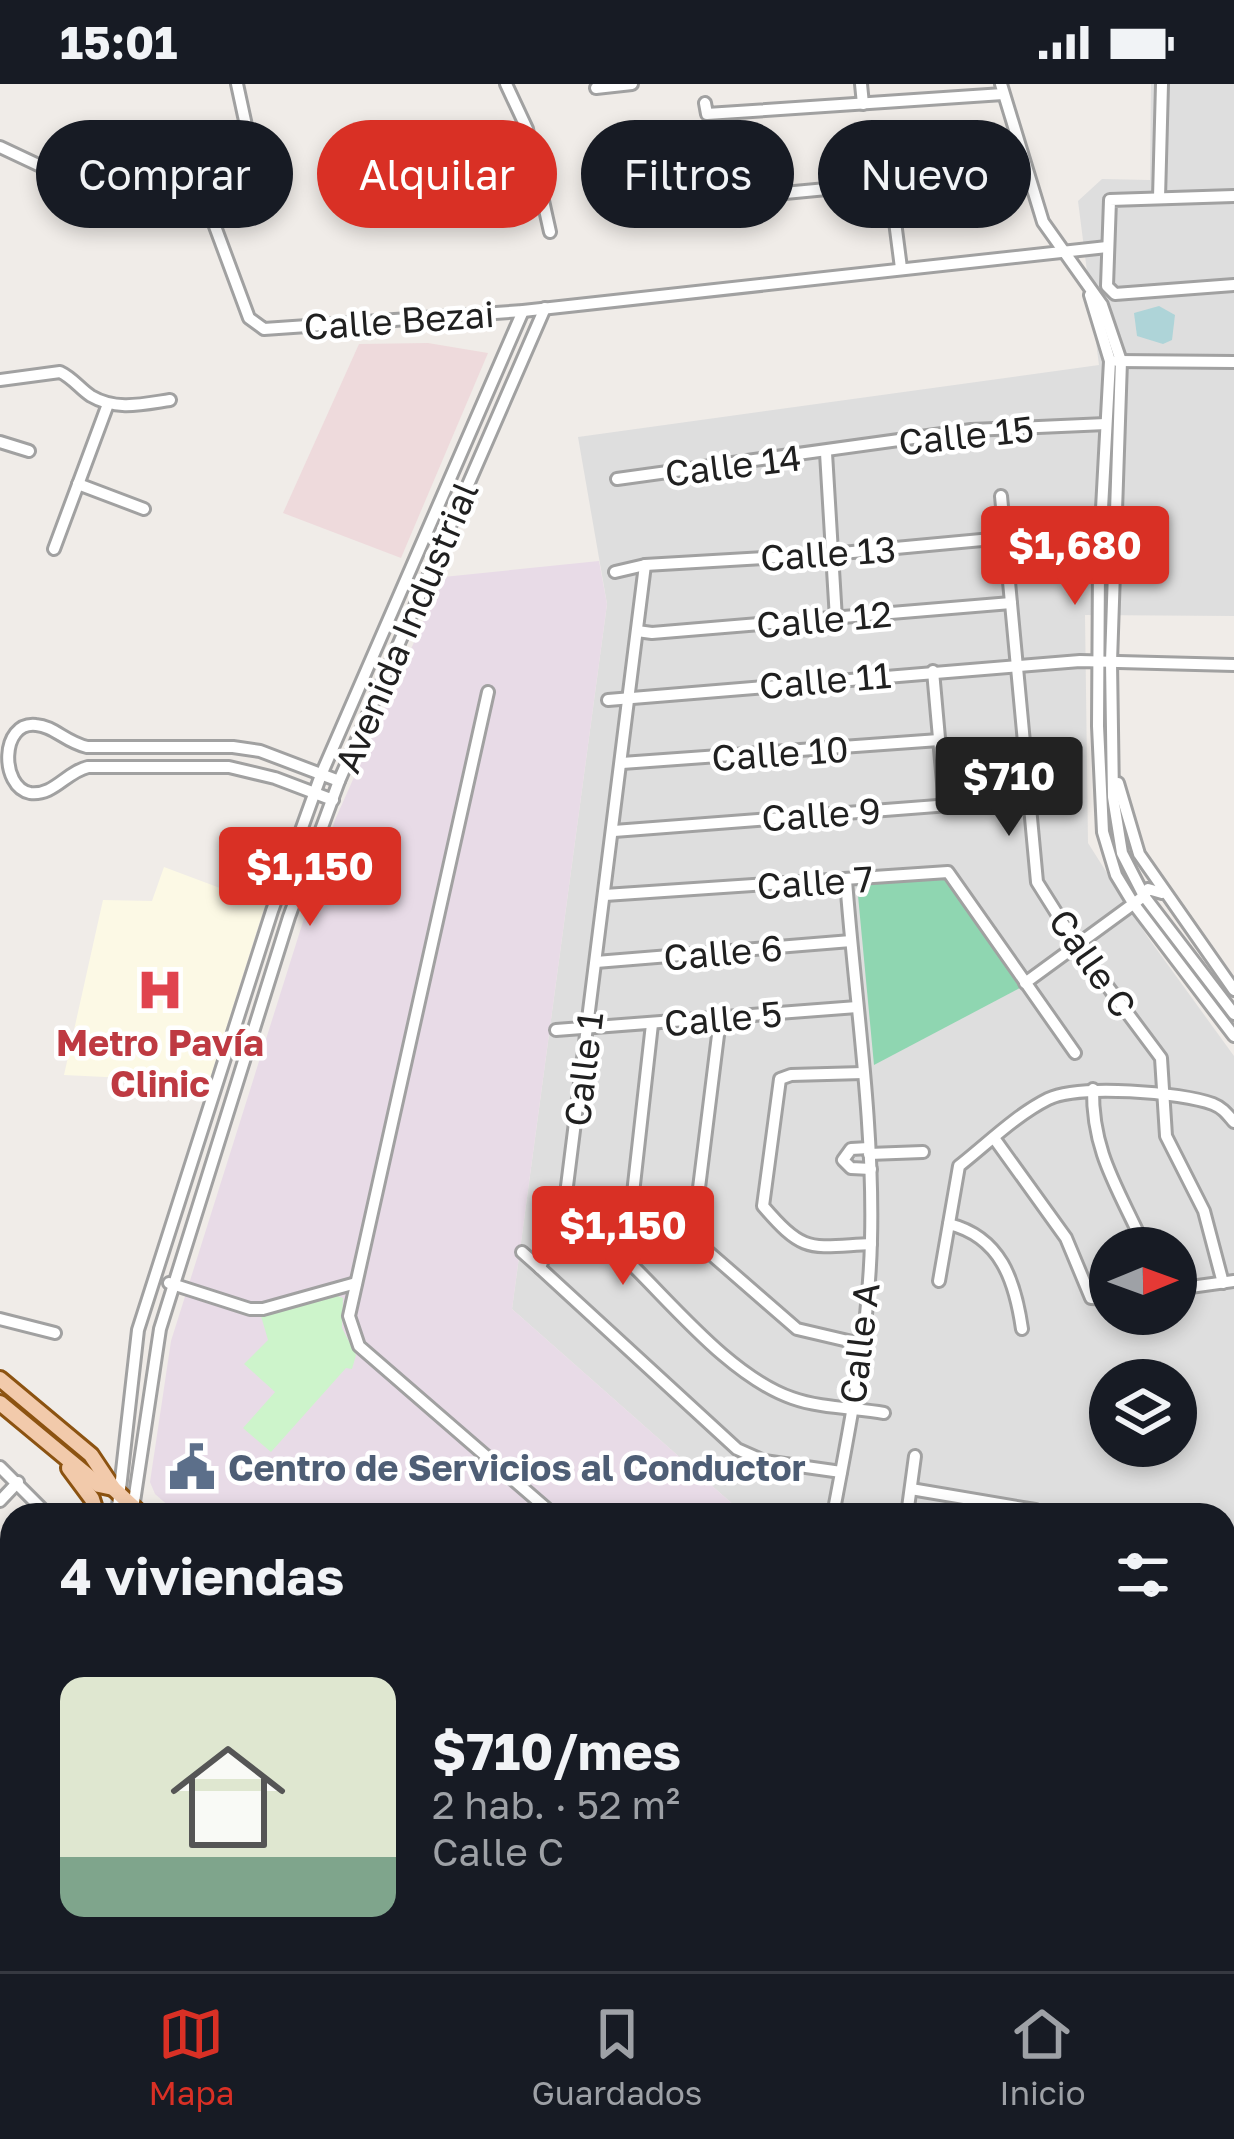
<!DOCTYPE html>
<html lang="es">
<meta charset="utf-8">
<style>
body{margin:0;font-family:"Golos Text",sans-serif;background:#242831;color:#f1f3f6;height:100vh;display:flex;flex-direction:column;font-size:45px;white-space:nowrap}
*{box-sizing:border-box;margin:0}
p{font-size:39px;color:#9ea1a6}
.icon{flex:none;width:66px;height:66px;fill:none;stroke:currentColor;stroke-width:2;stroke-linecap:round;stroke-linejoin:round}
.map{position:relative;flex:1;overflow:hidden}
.drawer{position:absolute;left:0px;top:1419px;width:1236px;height:468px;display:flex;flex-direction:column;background:#171b24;border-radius:36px 36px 0 0;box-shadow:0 6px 18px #0003}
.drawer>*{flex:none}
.top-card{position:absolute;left:36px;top:36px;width:1164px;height:108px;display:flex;gap:24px}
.needle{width:78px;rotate:89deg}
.buttons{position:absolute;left:1089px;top:1143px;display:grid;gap:24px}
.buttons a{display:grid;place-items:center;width:108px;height:108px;border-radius:50%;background:#171b24;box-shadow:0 6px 18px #0003;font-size:60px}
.price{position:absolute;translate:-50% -102px;padding:0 27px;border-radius:12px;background:#d93025;color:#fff;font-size:39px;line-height:78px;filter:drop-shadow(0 3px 6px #0008)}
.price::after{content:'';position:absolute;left:50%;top:72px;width:36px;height:27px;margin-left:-18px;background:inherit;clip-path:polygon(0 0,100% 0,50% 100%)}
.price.on{background:#222;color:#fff}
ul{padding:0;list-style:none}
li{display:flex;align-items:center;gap:36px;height:300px;padding:0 60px}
li span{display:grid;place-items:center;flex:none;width:336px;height:240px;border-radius:24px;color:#555}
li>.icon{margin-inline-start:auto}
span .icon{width:144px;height:144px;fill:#fffc;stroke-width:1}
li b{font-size:51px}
h2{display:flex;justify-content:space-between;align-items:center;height:144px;padding:0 60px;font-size:51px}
.tag{padding:0 42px;border-radius:54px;background:#171b24;box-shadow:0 6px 18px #0003;font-size:42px;line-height:108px}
.tag.on{background:#d93025;color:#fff}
.status{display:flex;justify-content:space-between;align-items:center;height:84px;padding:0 60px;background:#171b24;direction:ltr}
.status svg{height:33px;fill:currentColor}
.menu{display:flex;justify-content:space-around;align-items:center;height:168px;border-top:3px solid #363941;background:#171b24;font-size:33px;color:#9ea1a6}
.menu a{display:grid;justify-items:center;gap:6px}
.menu .on{color:#d93025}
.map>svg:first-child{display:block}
.residential{fill:#dedede;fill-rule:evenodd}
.commercial{fill:#eedadc}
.industrial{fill:#e8dbe7}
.education{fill:#fcf9e5}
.park{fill:#cdf4cb}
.pitch{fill:#8fd6b1}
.water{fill:#aed4d8}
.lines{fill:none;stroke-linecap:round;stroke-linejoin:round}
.minor-casing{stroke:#a1a1a1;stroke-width:16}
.major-casing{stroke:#8c5311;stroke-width:20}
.minor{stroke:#fff;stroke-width:10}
.major{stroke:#f2caab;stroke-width:14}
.labels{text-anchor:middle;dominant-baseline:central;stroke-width:9;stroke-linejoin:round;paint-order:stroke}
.street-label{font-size:36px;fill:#202020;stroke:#fff}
.health-label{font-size:36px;font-weight:bold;fill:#be3a42;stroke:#fff}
.service-label{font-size:36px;font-weight:bold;fill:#4e5e75;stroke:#fff;text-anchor:start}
</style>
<div class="status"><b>15:01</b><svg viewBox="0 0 49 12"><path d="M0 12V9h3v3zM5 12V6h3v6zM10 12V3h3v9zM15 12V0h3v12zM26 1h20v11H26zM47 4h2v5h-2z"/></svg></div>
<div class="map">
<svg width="1234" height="1887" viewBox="0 0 1234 1887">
<rect width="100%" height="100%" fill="#f0ece8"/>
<!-- residential -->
<path class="residential" d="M1151 0H1234V532L1085 531 1088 759 1147 852 1234 972V1692H1224V1431H745L512 1225 607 520 578 353 1099 281 1078 117 1102 95 1150 96ZM1110 1164H1176V1230H1110ZM1110 1296H1176V1362H1110Z"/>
<!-- commercial -->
<path class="commercial" d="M428 259 488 269 401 474 283 429 359 260Z"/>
<!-- industrial -->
<path class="industrial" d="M599 477 607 520 512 1225 745 1431H179L155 1410 150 1398 171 1257 335 736 443 493Z"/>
<!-- education -->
<path class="education" d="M164 783 265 821 209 998 64 991 103 816 152 817Z"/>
<!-- park -->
<path class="park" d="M335 1211 343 1214 342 1244 356 1271 352 1285 346 1284 271 1368 243 1344 275 1308 244 1280 268 1256 261 1232Z"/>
<!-- pitch -->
<path class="pitch" d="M946 793 1020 904 874 981 857 801Z"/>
<!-- water -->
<path class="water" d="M1159 222 1175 231 1172 256 1163 260 1137 252 1134 229Z"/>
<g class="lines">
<defs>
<g id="minor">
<path d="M237 0 260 106"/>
<path d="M506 0 527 45 550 148"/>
<path d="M861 0 863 20"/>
<path d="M1001 0 1043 138 1102 221 1121 277 1111 578 1113 713 1122 769 1144 812 1234 930"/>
<path d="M596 4 632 0"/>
<path d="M705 19 707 30 1003 10"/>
<path d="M0 63 117 118 213 137 249 234 264 245 523 227 1107 163"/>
<path d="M1234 112 1110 116 1107 202 1115 210 1234 201"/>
<path d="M1159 114 1162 0"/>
<path d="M721 115 890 99 901 184"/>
<path d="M1090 211 1110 277 1099 480 1098 642 1103 748 1116 791 1133 819 1234 952"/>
<path d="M1117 277 1234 278"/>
<path d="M0 296 60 288C73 294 80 305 91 312 116 327 143 320 170 316"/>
<path d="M0 358 29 367"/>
<path d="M826 369 836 535"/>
<path d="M617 395 971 346 1106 340"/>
<path d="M78 400 144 425"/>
<path d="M1001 412 1037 798 1076 860 1161 974 1166 1052 1204 1127 1223 1199"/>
<path d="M54 465 108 320"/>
<path d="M645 481 566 1110 540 1184 737 1365 764 1377 841 1388"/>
<path d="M615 488 645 481 831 470 1100 445"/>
<path d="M637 547 652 549 1011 519"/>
<path d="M933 587 945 721"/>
<path d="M488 608 349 1232 359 1262 554 1431"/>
<path d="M608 616 1080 577 1234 581"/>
<path d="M622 679 939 656"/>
<path d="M1118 699 1139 770 1234 906"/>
<path d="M333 716 275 694 229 683H88C66 688 54 712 30 709 0 703 0 637 36 641 54 642 65 658 87 663H233L260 667 339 697"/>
<path d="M614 747 1028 715"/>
<path d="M605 811 948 788 1075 969"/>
<path d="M596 878 851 857"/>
<path d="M1025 899 1144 812 1148 805 1162 809"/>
<path d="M720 935 695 1136 705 1165 797 1245 861 1260"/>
<path d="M652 940 628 1154 629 1178C675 1223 732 1293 792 1314 820 1324 854 1324 884 1329"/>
<path d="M556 946 857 923"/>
<path d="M863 989 791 991 780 995 763 1122C805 1171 810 1163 871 1160"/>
<path d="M1093 1005C1092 1070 1120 1107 1145 1164"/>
<path d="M994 1054 1066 1154 1091 1214 1110 1215"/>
<path d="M869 1064 851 1065 843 1076 851 1084 871 1085"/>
<path d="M869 1070 923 1068"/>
<path d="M949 1140C1001 1153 1015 1197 1022 1245"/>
<path d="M522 1168 540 1184"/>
<path d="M939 1197 959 1082C987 1060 1016 1031 1048 1015 1079 1000 1181 1008 1213 1020 1223 1024 1227 1030 1234 1038"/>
<path d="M169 1199 250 1225H263L356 1199"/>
<path d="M1176 1205 1234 1197"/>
<path d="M0 1235 55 1249"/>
<path d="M0 1383 48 1431"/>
<path d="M911 1405 1035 1426 1037 1431"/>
<path d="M0 1417 18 1398"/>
<path d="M117 1431 138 1246 272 827 321 691 523 227"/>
<path d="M132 1431 160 1245 289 833 339 697 545 224"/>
<path d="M833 1431C850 1341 869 1248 871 1156 874 1036 855 916 846 796"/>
<path d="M907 1431 915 1372"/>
<path d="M0 1473H12"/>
<path d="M1224 1489H1234"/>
<path d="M0 1532 12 1536"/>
<path d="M0 1610 12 1614"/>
<path d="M1224 1651H1234"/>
<path d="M0 1692 12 1696"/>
<path d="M0 1771 12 1772"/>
<path d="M0 1847 12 1848"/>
<path d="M414 1875 428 1887"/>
<path d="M530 1875 543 1887"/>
<path d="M650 1875 666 1887"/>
<path d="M1094 1875 1121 1887"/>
<path d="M1174 1875V1887"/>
<path d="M31 1887V1875"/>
<path d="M85 1887V1875"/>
<path d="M168 1887V1875"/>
<path d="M237 1887 238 1875"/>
<path d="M373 1887 383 1875"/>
<path d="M495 1887 506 1875"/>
<path d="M872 1887 876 1875"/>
</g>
<g id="major">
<path d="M0 1295 91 1371 113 1404 142 1431"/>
<path d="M0 1319 99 1401 113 1404"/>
<path d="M69 1384 92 1415 97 1431"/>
<path d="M673 1875 688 1887"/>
<path d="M696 1875 712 1887"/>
</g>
</defs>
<!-- minor casing -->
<use href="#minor" class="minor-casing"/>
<!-- major casing -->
<use href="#major" class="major-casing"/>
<!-- minor -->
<use href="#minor" class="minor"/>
<!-- major -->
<use href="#major" class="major"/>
</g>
<!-- icons -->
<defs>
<symbol id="hospital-bare" viewBox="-9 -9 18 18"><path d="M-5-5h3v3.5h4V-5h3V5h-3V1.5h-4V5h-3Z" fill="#e0444e" stroke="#fff" stroke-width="2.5" paint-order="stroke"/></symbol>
<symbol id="civic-bare" viewBox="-9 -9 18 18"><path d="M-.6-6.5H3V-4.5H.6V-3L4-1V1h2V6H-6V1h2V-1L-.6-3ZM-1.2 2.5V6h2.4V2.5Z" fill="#5c6f8a" stroke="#fff" stroke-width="2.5" paint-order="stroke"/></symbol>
</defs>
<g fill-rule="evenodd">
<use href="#hospital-bare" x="127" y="873" width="66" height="66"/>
<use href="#civic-bare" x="159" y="1350" width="66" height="66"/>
</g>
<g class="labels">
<!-- street labels -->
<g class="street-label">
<text transform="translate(399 236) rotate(-4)">Calle Bezai</text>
<text transform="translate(966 351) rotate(-6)">Calle 15</text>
<text transform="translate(733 381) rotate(-7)">Calle 14</text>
<text transform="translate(828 469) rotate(-4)">Calle 13</text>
<text transform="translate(824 535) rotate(-5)">Calle 12</text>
<text transform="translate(406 543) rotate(-67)">Avenida Industrial</text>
<text transform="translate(825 596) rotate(-5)">Calle 11</text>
<text transform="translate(780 669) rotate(-4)">Calle 10</text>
<text transform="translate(821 730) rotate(-4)">Calle 9</text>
<text transform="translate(815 798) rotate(-4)">Calle 7</text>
<text transform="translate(723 868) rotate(-5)">Calle 6</text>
<text transform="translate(1093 879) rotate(55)">Calle C</text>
<text transform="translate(723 934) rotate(-5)">Calle 5</text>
<text transform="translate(583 985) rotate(-83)">Calle 1</text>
<text transform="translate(859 1259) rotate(-83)">Calle A</text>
</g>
<!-- health labels -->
<g class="health-label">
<text x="160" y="958">Metro Pavía<tspan x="160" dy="41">Clinic</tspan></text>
</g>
<!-- service labels -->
<g class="service-label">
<text x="228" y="1383">Centro de Servicios al Conductor</text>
</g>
</g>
</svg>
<div class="buttons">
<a><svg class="needle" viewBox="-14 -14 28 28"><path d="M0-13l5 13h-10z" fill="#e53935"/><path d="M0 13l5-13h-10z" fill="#9ea1a6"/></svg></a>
<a><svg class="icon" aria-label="layers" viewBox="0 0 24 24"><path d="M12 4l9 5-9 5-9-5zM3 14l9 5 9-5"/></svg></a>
</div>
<b class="price" style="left:1075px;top:524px">$1,680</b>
<b class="price on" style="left:1009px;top:755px">$710</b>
<b class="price" style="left:310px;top:845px">$1,150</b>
<b class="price" style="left:623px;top:1204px">$1,150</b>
<div class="top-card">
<a class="tag">Comprar</a>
<a class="tag on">Alquilar</a>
<a class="tag">Filtros</a>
<a class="tag">Nuevo</a>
</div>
<section class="drawer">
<h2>4 viviendas<svg class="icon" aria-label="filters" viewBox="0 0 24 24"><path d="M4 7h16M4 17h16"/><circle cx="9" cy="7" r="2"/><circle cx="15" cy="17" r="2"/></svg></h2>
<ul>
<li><span style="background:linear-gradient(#dfe7d0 75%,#7fa58c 0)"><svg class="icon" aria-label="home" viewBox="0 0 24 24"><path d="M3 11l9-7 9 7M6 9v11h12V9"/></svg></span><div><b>$710/mes</b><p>2 hab. · 52 m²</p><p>Calle C</p></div></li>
</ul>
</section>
</div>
<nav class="menu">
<a class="on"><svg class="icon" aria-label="map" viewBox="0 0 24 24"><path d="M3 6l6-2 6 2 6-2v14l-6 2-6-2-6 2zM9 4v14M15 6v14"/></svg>Mapa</a>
<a><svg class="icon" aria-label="saved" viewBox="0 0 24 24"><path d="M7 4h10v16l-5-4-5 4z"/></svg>Guardados</a>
<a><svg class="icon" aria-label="home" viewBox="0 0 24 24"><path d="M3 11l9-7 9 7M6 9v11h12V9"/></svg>Inicio</a>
</nav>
